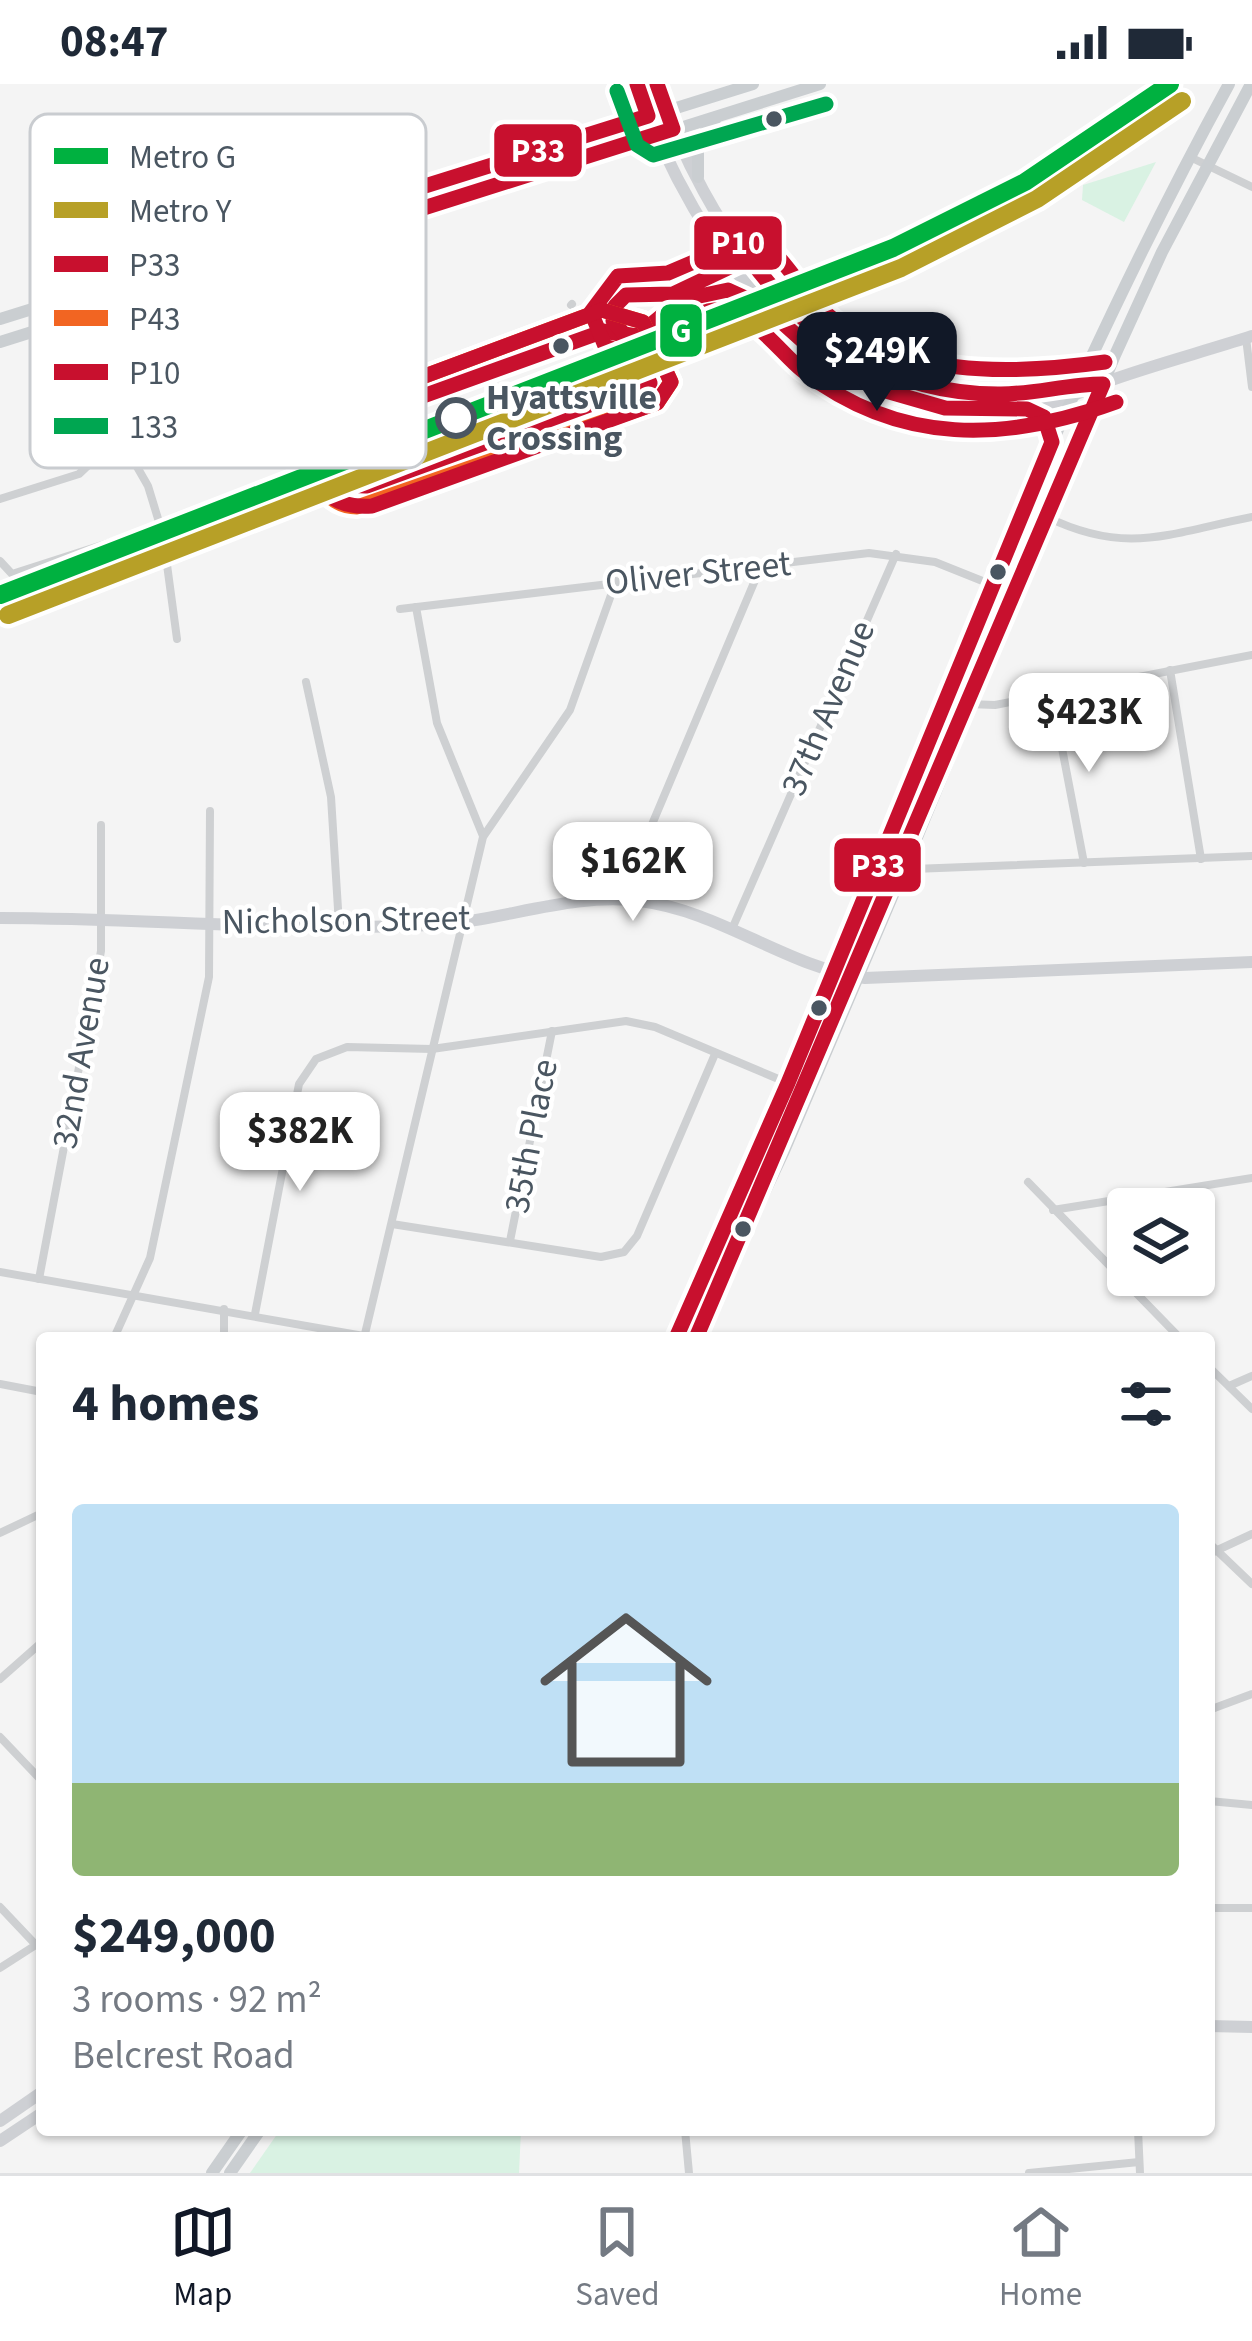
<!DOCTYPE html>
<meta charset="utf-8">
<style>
body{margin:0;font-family:"Source Sans 3",sans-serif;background:#f6f6f7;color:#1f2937;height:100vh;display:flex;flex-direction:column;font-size:45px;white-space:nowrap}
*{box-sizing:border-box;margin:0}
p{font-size:39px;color:#747a83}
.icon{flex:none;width:66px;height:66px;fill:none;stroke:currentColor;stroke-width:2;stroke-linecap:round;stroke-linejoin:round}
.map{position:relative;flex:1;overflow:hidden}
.drawer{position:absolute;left:36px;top:1248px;width:1179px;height:804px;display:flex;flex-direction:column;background:#fff;border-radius:12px;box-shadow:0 3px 9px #0004}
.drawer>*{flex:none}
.fabs{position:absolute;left:1107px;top:1104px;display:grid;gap:24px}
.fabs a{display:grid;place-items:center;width:108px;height:108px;border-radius:12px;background:#fff;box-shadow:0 3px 9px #0004;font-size:60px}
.price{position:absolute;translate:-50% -102px;padding:0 27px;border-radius:24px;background:#fff;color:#222;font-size:39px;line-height:78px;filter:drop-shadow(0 3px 6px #0008)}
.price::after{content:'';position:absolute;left:50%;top:72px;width:36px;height:27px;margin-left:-18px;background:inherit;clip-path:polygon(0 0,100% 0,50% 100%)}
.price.active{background:#111827;color:#fff}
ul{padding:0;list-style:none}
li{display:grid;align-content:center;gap:24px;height:636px;padding:0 36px}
li span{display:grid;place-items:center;height:372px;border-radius:12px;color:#555}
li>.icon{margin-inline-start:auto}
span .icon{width:216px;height:216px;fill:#fffc;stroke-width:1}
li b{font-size:51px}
h2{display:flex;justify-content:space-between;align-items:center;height:144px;padding:0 36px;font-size:51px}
.status{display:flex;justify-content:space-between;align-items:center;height:84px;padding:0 60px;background:#fff;direction:ltr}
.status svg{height:33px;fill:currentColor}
.menu{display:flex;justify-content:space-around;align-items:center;height:168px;border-top:3px solid #e0e1e3;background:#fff;font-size:33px;color:#747a83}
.menu a{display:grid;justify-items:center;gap:6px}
.menu .active{color:#111827}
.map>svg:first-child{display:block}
.green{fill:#d9f2e3}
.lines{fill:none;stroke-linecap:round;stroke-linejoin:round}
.street{stroke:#ced0d2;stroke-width:8}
.secondary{stroke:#ced0d4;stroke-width:12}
.primary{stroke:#caced1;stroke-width:12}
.bus-1-casing{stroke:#fff;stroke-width:24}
.bus-2-casing{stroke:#fff;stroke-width:24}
.bus-3-casing{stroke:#fff;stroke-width:24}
.bus-4-casing{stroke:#fff;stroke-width:24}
.bus-1{stroke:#c8102e;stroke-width:15}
.bus-2{stroke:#f26522;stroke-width:15}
.bus-3{stroke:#c8102e;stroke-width:15}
.bus-4{stroke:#00a651;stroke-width:15}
.metro-1-casing{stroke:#fff;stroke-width:27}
.metro-2-casing{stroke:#fff;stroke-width:27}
.metro-1{stroke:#00b140;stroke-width:18}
.metro-2{stroke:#b7a027;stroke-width:18}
.bus-dot{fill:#4a5661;stroke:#fff;stroke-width:4.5}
.stop-dot{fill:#fff;stroke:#4a5661;stroke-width:6}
.labels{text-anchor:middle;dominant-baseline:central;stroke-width:9;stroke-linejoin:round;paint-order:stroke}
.stop-label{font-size:36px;font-weight:bold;fill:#4a5661;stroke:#fff;text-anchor:start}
.street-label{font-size:36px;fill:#4a5661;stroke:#fff}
.key{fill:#fff;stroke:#c9ccd0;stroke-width:3}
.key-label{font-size:33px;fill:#4a5661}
.line-badge{stroke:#fff;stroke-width:4.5}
.badge-label{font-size:33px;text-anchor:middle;font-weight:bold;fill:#fff}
</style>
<div class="status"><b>08:47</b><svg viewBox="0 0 49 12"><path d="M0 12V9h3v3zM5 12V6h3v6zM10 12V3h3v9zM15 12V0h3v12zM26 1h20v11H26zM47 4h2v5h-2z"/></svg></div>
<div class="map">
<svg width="1252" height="2089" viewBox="0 0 1252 2089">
<rect width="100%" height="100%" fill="#f4f4f4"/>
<!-- green -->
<g class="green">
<path d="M1156 78 1124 138 1082 116 1083 101Z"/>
<path d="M280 2046H521L519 2089H250Z"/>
</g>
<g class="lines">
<!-- street -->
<g class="street">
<path d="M1190 73 1252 103"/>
<path d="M259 154 287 232 303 340 326 347 338 340C340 325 285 179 276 150"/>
<path d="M55 218 93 306 148 402 163 451 177 555"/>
<path d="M571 221 572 220"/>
<path d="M1246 254 1252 303"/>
<path d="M0 415 79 390 121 350"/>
<path d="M1047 433C1127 472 1170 449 1252 433"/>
<path d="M0 477 12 490 161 442"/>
<path d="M416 523 437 639 483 752"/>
<path d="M400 525 869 469 935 478 990 500"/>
<path d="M1170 586 1201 775"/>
<path d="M953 592 968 620 995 621 1252 571"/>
<path d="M306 598 331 713 339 841"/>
<path d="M1052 612 1084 779"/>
<path d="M877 780 913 785 1252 772"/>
<path d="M636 816 645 757 761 482"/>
<path d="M732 845 896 470"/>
<path d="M1028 1098 1180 1254"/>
<path d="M1053 1126 1252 1094"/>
<path d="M392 1140 601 1173 624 1168 637 1152 715 970"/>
<path d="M510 1157 552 947"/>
<path d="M0 1188 375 1254"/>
<path d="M39 1195 101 867V741"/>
<path d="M255 1230 299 1000 316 975 347 963 432 965 626 937 655 943 788 999"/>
<path d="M114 1254 150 1174 209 893 210 727"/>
<path d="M224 1254V1225"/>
<path d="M364 1254 483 753 570 626 616 497"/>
<path d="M1209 1283 1252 1325"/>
<path d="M0 1300 42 1308"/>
<path d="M1229 1302 1252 1292"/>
<path d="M0 1449 42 1429"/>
<path d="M1209 1459 1252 1500"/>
<path d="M1209 1470 1252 1450"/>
<path d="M0 1595 42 1558"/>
<path d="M1209 1626 1252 1610"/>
<path d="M0 1653 42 1697"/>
<path d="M1209 1717 1252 1721"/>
<path d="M0 1823 36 1861"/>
<path d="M1209 1824H1252"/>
<path d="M0 1884 42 1857"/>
<path d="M685 2046 689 2089"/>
<path d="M1138 2046 1140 2089"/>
<path d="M1029 2089 1139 2078"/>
</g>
<!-- secondary -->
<g class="secondary">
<path d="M637 0C693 163 828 356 1025 326 1054 321 1077 309 1103 299 1152 281 1203 268 1252 252"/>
<path d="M657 0C705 143 808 297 971 310 1011 313 1049 298 1089 299"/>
<path d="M0 834C143 834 288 848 431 841 500 838 571 808 640 817 721 827 786 883 865 894L1252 878"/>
<path d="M1209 1942 1252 1943"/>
<path d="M0 2037 42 2008"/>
<path d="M0 2057 42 2029"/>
</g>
<!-- primary -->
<g class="primary">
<path d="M698 93V57L715 36"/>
<path d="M0 235 753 0"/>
<path d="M0 258 820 0"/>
<path d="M1027 325 1044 333 1052 358"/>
<path d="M992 500 999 509 998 544"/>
<path d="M676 1254C861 837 1009 401 1229 0"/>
<path d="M696 1254 784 1067 904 785 1115 271 1162 168 1251 0"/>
<path d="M212 2089 242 2046"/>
<path d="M230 2089 260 2046"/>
</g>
<defs>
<g id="bus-1">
<path d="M604 247 628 252 650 299 367 402C333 403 327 376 326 347Z"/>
<path d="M326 347 309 345 302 337 287 232 259 154 648 32 637 0"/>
<path d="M326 347 338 340 337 329 282 169 673 45 657 0"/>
<path d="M676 1254 788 999 1052 358 1044 333 1027 325 945 324 879 305 825 277 765 223 728 206 681 216 637 252 624 250 613 237 615 222 626 211 673 210 749 174C810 258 894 311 1001 310 1035 310 1068 300 1103 300L696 1254"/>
</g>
<path id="bus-2" d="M308 367C311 393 327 423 357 423L657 319 671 298 643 238 602 226 355 318"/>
<g id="bus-3">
<path d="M1105 278C1010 291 898 295 822 226 800 206 779 163 752 153L668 189 618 192 591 228 605 262 637 273C667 267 683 229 714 226 750 223 778 267 803 287 900 362 1006 358 1116 318"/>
<path d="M306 366C312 404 333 425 372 422L657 319 671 298 643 238 602 226 355 318"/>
</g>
<path id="bus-4" d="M617 7 637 61 653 71 826 20"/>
</defs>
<!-- bus-1 casing -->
<use href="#bus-1" class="bus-1-casing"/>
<!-- bus-2 casing -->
<use href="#bus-2" class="bus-2-casing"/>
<!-- bus-3 casing -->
<use href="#bus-3" class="bus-3-casing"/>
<!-- bus-4 casing -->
<use href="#bus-4" class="bus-4-casing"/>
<!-- bus-1 -->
<use href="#bus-1" class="bus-1"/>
<!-- bus-2 -->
<use href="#bus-2" class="bus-2"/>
<!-- bus-3 -->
<use href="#bus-3" class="bus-3"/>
<!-- bus-4 -->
<use href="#bus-4" class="bus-4"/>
<defs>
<path id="metro-1" d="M0 511 893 164 1025 98 1170 0"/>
<path id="metro-2" d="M8 531 901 184 1037 115 1182 17"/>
</defs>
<!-- metro-1 casing -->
<use href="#metro-1" class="metro-1-casing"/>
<!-- metro-2 casing -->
<use href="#metro-2" class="metro-2-casing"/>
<!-- metro-1 -->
<use href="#metro-1" class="metro-1"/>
<!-- metro-2 -->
<use href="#metro-2" class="metro-2"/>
</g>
<!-- markers -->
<g class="bus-dot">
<circle cx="774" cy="35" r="10"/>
<circle cx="561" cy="262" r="10"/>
<circle cx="998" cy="488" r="10"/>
<circle cx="819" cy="924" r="10"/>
<circle cx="743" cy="1145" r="10"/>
</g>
<circle class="stop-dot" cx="456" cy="334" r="18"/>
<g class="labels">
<!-- stop labels -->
<g class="stop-label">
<text x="486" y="313">Hyattsville<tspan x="486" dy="41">Crossing</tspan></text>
</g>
<!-- street labels -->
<g class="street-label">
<text transform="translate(698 489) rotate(-6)">Oliver Street</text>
<text transform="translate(828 624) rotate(-67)">37th Avenue</text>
<text transform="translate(346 836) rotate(-1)">Nicholson Street</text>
<text transform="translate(81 969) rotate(-80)">32nd Avenue</text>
<text transform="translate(531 1052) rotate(-79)">35th Place</text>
</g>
</g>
<!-- legend -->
<rect x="30" y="30" width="396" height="354" rx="18" class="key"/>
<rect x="54" y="64" width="54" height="16" fill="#00b140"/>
<rect x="54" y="118" width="54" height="16" fill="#b7a027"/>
<rect x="54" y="172" width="54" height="16" fill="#c8102e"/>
<rect x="54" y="226" width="54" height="16" fill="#f26522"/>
<rect x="54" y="280" width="54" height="16" fill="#c8102e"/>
<rect x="54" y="334" width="54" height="16" fill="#00a651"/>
<g class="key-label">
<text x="129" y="84">Metro G</text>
<text x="129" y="138">Metro Y</text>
<text x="129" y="192">P33</text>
<text x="129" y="246">P43</text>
<text x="129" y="300">P10</text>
<text x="129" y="354">133</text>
</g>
<g class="line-badge">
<rect x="492" y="38" width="92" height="57" rx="12" fill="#c8102e"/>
<rect x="692" y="130" width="92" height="58" rx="12" fill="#c8102e"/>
<rect x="658" y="218" width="46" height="57" rx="12" fill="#00b140"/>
<rect x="832" y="752" width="91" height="58" rx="12" fill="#c8102e"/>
</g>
<g class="badge-label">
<text x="538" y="78">P33</text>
<text x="738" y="170">P10</text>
<text x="681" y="258">G</text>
<text x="878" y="793">P33</text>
</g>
</svg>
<div class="fabs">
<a><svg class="icon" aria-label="layers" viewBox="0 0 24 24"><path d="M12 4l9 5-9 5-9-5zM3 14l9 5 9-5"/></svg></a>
</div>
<b class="price active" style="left:877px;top:330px">$249K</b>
<b class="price" style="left:1089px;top:691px">$423K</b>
<b class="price" style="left:633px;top:840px">$162K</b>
<b class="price" style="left:300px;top:1110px">$382K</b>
<section class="drawer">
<h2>4 homes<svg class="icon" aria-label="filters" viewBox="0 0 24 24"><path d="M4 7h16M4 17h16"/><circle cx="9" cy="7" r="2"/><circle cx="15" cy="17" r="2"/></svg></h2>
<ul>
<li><span style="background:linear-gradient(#bfe0f5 75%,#8fb573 0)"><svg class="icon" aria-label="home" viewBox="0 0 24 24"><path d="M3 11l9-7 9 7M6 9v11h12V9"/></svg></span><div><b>$249,000</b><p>3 rooms · 92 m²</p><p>Belcrest Road</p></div></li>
</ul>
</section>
</div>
<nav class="menu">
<a class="active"><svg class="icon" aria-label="map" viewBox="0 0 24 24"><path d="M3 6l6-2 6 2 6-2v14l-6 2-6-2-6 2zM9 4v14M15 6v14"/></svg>Map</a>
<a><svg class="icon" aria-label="saved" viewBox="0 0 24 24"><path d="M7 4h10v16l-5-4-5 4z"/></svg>Saved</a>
<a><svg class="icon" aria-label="home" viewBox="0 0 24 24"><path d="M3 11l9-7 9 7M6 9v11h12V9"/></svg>Home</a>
</nav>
